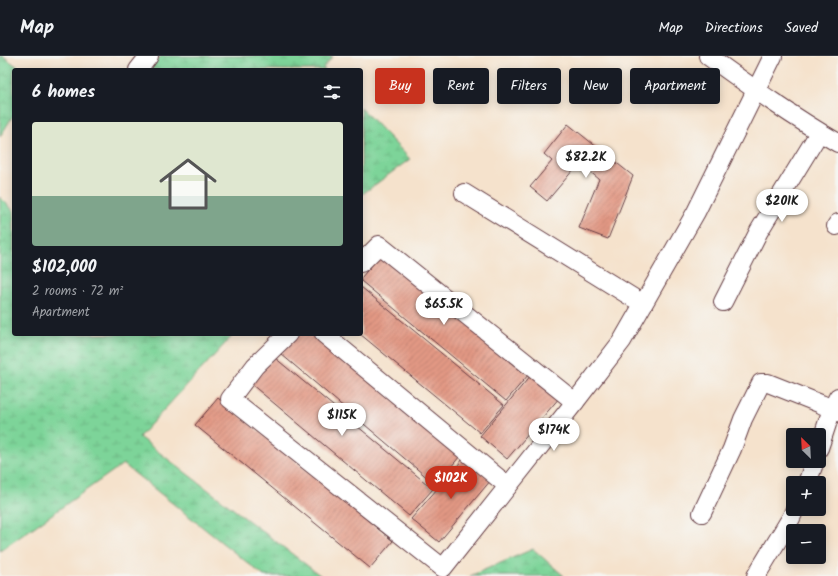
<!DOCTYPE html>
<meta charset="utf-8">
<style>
body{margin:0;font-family:Kalam,sans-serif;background:#242831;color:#f1f3f6;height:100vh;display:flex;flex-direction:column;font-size:15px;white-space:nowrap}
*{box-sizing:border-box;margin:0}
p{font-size:13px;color:#9ea1a6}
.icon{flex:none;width:22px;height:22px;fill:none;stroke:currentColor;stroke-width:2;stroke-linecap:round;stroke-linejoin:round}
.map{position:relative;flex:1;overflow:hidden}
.panel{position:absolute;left:12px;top:12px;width:351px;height:268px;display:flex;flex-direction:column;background:#171b24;border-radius:4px;box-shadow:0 2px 10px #0003}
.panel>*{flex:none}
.hud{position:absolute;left:375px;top:12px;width:380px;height:36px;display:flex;gap:8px}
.needle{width:26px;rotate:336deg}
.tools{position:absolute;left:786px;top:372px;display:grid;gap:8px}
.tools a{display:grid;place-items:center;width:40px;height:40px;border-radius:4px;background:#171b24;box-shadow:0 2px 10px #0003;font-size:20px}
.price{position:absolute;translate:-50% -34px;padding:0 9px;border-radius:14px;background:#fff;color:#222;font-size:13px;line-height:26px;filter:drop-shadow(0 1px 2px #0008)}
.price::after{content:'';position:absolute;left:50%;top:24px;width:12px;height:9px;margin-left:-6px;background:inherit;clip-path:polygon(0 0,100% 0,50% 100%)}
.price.current{background:#c8321e;color:#fff}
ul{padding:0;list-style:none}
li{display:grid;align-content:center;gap:8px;height:212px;padding:0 20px}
li span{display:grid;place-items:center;height:124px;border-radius:4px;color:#555}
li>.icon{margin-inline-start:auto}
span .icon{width:72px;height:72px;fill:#fffc;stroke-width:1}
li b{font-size:17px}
h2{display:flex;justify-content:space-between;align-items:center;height:48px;padding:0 20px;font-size:17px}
.pill{padding:0 14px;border-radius:4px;background:#171b24;box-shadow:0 2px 10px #0003;font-size:14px;line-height:36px}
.pill.current{background:#c8321e;color:#fff}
header{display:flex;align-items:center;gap:24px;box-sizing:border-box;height:56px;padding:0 20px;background:#171b24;border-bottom:1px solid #363941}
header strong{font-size:19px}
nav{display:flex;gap:22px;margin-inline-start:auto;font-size:14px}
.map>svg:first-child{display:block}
.wetland{fill:url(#wetland-marsh);stroke:#647a62}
.building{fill:url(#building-hatch)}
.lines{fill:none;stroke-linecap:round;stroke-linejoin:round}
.minor-casing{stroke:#643c43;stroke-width:20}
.minor{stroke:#fff;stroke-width:18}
</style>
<header>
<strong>Map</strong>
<nav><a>Map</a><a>Directions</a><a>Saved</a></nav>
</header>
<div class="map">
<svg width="838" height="520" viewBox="0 0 838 520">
<defs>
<pattern id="wetland-marsh" width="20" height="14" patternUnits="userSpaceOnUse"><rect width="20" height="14" fill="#7dd499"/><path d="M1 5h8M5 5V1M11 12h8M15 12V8" fill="none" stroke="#6eb684"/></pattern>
<pattern id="building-hatch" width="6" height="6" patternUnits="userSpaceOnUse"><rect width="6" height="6" fill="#e29884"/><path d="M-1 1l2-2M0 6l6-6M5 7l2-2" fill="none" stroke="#b97b6c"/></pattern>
</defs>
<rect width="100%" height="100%" fill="#f6f6f2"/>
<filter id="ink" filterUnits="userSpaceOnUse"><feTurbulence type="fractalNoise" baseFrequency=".025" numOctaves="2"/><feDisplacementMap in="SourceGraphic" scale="8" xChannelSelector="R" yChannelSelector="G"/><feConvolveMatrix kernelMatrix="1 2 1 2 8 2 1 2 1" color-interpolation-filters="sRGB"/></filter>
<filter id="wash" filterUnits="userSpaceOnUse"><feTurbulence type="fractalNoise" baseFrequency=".012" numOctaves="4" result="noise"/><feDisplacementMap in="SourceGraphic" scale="16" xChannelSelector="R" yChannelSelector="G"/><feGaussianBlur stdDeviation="0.9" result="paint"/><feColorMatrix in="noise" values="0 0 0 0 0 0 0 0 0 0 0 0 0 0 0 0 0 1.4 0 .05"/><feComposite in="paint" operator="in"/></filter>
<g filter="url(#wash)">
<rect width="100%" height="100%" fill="#f5e2cc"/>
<!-- wetland -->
<g class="wetland">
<path d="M0 0H3L22 14H14V58L0 81Z"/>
<path d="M161 0H333L323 12 325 14H148Z"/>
<path d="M361 52 410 103 361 139Z"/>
<path d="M0 141 14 155V278H234L139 381 321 520H264L123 408 0 495Z"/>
<path d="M533 493 564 520H470Z"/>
</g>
<g id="blocks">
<!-- building -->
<g class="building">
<path d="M568 68 633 120 608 183 579 172 599 123 579 107 547 145 530 131 552 105 544 98Z"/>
<path d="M383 196 529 318 506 345 361 225V222Z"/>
<path d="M361 231 504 349 480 377 360 278H361Z"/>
<path d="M298 278H316L460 400 436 429 281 298Z"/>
<path d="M274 301 433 433 409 460 251 328Z"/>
<path d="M532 318 560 341 507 403 480 380Z"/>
<path d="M218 342 393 485 370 512 195 369Z"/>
<path d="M464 402 491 424 439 486 411 463Z"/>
</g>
</g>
</g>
<g filter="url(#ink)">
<use href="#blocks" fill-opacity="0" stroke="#643c43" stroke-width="1"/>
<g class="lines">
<defs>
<g id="minor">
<path d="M708 0C751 31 793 61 838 87"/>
<path d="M138 14 149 0"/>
<path d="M464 137 643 248"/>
<path d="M836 170 838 167"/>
<path d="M361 207 379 189 575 346"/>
<path d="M723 246 759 175 819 77"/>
<path d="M288 278 255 310 230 343 443 512 575 346 622 285 696 156 773 0"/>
<path d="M324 278 508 430"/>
<path d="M819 392 832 353 838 341"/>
<path d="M807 427 815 405"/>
<path d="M702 457 732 393 743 363 761 327H768L821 348 838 356"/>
<path d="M756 520 791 462 795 453"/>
</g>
</defs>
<!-- minor casing -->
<use href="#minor" class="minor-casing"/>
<!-- minor -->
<use href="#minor" class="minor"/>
</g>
</g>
</svg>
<div class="tools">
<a><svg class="needle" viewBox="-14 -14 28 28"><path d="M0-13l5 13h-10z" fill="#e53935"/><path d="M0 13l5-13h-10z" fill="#9ea1a6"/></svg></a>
<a>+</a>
<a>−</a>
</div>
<b class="price" style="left:586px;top:123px">$82.2K</b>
<b class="price" style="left:782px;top:167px">$201K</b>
<b class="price" style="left:444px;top:270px">$65.5K</b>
<b class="price" style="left:342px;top:381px">$115K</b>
<b class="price" style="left:554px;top:396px">$174K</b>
<b class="price current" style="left:451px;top:444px">$102K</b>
<div class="hud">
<a class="pill current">Buy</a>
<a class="pill">Rent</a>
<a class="pill">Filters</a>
<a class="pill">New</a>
<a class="pill">Apartment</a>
</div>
<section class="panel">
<h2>6 homes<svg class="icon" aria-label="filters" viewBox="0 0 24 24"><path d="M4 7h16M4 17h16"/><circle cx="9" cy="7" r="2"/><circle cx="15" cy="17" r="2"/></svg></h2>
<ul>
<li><span style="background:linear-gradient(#dfe7d0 60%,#7fa58c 0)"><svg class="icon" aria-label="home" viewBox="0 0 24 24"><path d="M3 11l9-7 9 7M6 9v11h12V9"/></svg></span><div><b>$102,000</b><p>2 rooms · 72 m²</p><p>Apartment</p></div></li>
</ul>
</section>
</div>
